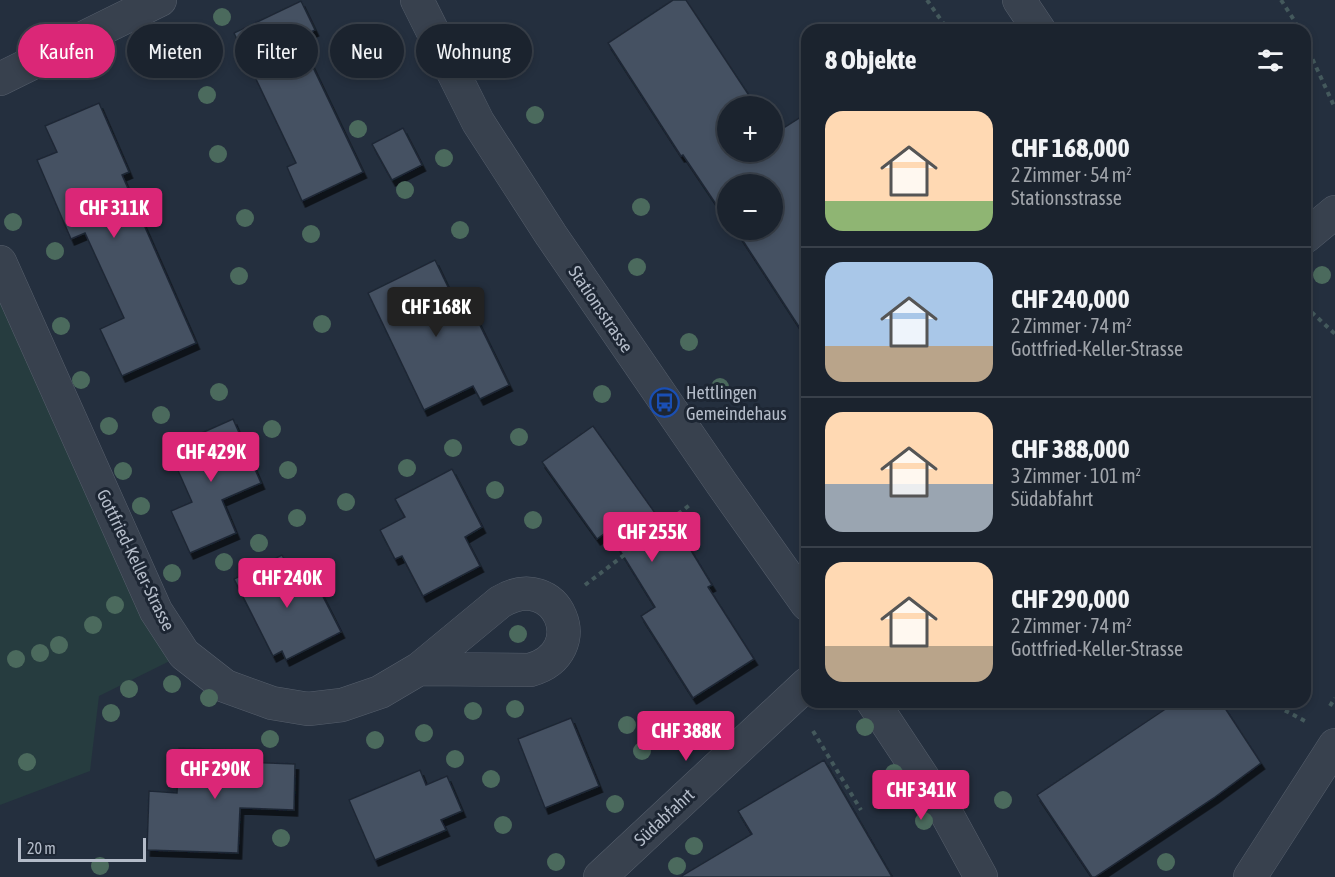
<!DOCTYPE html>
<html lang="de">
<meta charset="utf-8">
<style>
body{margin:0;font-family:"Asap Condensed",sans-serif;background:#282f3a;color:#f1f3f6;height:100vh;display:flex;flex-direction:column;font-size:22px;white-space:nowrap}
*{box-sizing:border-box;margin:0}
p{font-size:20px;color:#a0a4aa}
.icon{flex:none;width:33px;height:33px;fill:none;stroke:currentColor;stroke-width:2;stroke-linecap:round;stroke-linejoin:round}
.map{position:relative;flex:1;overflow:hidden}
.panel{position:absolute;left:801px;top:24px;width:510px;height:684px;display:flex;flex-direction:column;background:#1b232e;border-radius:18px;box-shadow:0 3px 9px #0003,0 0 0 2px #39404a}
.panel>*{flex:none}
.top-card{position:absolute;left:18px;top:24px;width:570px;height:54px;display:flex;gap:12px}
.fabs{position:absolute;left:717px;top:96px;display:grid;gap:12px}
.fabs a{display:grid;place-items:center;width:66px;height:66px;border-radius:50%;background:#1b232e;box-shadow:0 3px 9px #0003,0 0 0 2px #39404a;font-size:30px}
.scale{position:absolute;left:18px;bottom:15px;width:128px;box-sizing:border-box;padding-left:6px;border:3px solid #b4bcc9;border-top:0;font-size:16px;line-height:21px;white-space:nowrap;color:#b4bcc9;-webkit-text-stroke:4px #1d2633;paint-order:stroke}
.price{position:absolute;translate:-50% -51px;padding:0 14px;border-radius:6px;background:#db2777;color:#fff;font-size:20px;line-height:39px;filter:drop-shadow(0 2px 3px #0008)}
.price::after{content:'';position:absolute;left:50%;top:36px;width:18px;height:14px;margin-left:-9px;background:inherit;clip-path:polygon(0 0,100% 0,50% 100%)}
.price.selected{background:#222;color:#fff}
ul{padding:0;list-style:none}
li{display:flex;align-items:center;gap:18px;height:150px;padding:0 24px}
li+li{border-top:2px solid #39404a}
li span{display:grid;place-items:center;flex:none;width:168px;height:120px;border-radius:18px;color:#555}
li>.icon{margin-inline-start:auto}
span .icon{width:72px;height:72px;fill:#fffc;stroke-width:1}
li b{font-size:26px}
h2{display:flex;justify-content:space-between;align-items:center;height:72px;padding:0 24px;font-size:26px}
.pill{padding:0 21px;border-radius:27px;background:#1b232e;box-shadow:0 3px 9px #0003,0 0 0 2px #39404a;font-size:21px;line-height:54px}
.pill.selected{background:#db2777;color:#fff}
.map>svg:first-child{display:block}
.green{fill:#263c3f}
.building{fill:#455162;stroke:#1f2835;stroke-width:1.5;filter:url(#shadow)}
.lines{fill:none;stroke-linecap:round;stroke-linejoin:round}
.minor-casing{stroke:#565f6c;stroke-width:34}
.path{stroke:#44595c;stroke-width:4;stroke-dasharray:4.5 4.5;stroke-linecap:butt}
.minor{stroke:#38414e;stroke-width:33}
.tree{fill:#4b6a5d}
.labels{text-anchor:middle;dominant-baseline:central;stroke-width:6;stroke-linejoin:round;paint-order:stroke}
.street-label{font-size:18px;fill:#b4bcc9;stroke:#1d2633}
.poi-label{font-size:18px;fill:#b4bcc9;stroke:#1d2633;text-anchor:start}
</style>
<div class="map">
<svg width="1335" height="877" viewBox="0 0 1335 877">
<defs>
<filter id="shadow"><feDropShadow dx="3.5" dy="6" stdDeviation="0" flood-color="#0009"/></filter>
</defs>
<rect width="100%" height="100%" fill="#242f3e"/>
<!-- green -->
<path class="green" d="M0 262 184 654 99 696 90 771 0 805Z"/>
<!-- building -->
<g class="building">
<path d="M673 0H686L756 106H728V152H772V131L774 134 807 113V339L736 230H772V184H728V222L683 155 681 156 608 43Z"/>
<path d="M301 1 315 30 299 38 363 172 302 201 287 167 296 163 234 33Z"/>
<path d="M99 103 129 172 122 175 196 343 122 376 100 329 124 318 85 233 71 239 37 160 57 152 45 126Z"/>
<path d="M403 128 422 165 392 180 372 144Z"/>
<path d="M435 260 462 316 473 311 509 385 480 399 473 386 424 410 368 293Z"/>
<path d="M233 419 261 483 222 500 236 533 190 553 171 511 192 502 168 448Z"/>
<path d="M593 426 670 534 678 529 712 585 708 587 754 659 693 698 641 616 655 607 608 531 597 539 542 462Z"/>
<path d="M452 469 482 527 465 537 480 566 423 596 402 556 395 559 380 530 405 517 395 499Z"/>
<path d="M282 555 297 585 313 577 341 632 286 660 282 651 273 656 234 579Z"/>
<path d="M1176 702H1221L1261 763 1215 797 1095 877H1092L1037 795Z"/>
<path d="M571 718 599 786 545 808 518 739Z"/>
<path d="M179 748 241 750V762L295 764 294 810 240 808 238 853 147 850 149 791 177 793Z"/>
<path d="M824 760 892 877H680L752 834 738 811Z"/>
<path d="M420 770 426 785 447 776 462 811 441 820 446 830 375 860 349 800Z"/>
</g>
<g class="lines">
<defs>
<g id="minor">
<path d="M417 0 478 122 551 235 722 484 807 604"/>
<path d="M1019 0 1039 30"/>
<path d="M0 79 160 0"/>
<path d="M1305 237 1335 212"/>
<path d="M0 262 156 611 184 654 225 686 272 703 308 709 342 705 380 692 419 669 500 602C558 567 593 653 530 670L419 669"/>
<path d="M873 702 945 811 981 877"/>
<path d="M600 877 807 684"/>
<path d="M1250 877 1335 745"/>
</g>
</defs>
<!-- minor casing -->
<use href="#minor" class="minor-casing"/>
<!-- path -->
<g class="path">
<path d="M927 0 948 30"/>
<path d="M1281 0 1294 20 1299 30"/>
<path d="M1305 43 1335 108"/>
<path d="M1305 306 1335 334"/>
<path d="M585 585 691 504"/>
<path d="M1269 702 1305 721"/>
<path d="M1330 706 1335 698"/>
<path d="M813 731 861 810"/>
</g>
<!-- minor -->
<use href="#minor" class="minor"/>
</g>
<!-- trees -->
<g class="tree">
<circle cx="222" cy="17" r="9"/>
<circle cx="157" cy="38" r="9"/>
<circle cx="498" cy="38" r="9"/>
<circle cx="384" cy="63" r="9"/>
<circle cx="207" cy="95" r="9"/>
<circle cx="535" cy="115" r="9"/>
<circle cx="358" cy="129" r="9"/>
<circle cx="218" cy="154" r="9"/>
<circle cx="444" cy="158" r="9"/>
<circle cx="405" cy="190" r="9"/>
<circle cx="641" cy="207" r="9"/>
<circle cx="245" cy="218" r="9"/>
<circle cx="13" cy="222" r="9"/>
<circle cx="460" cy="230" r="9"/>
<circle cx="311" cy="234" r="9"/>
<circle cx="55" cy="251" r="9"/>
<circle cx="637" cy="267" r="9"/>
<circle cx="1322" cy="275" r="9"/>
<circle cx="239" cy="276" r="9"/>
<circle cx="322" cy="324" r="9"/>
<circle cx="61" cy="326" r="9"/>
<circle cx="689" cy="342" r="9"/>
<circle cx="81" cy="380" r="9"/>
<circle cx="720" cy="387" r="9"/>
<circle cx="219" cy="392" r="9"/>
<circle cx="602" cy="394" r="9"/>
<circle cx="161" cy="415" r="9"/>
<circle cx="109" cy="426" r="9"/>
<circle cx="272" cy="429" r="9"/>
<circle cx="519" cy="437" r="9"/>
<circle cx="453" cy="448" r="9"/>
<circle cx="407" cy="468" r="9"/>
<circle cx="288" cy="470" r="9"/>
<circle cx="123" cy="471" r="9"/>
<circle cx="495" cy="490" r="9"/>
<circle cx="346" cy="502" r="9"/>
<circle cx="141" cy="506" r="9"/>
<circle cx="297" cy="518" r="9"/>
<circle cx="533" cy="520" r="9"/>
<circle cx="259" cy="543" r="9"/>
<circle cx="224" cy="562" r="9"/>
<circle cx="172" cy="573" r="9"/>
<circle cx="115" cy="605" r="9"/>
<circle cx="93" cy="625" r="9"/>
<circle cx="518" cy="634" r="9"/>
<circle cx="59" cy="645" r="9"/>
<circle cx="40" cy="653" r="9"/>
<circle cx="16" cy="659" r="9"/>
<circle cx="172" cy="684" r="9"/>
<circle cx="129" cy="689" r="9"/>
<circle cx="209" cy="698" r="9"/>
<circle cx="515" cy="709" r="9"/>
<circle cx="473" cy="711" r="9"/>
<circle cx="111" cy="713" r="9"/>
<circle cx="627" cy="725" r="9"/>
<circle cx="865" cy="727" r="9"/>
<circle cx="424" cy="733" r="9"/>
<circle cx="270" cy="739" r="9"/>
<circle cx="375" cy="740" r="9"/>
<circle cx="642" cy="751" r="9"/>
<circle cx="455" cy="759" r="9"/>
<circle cx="27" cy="762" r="9"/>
<circle cx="894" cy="773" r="9"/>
<circle cx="491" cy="779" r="9"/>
<circle cx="1003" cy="800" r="9"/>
<circle cx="615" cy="804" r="9"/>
<circle cx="924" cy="821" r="9"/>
<circle cx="503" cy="825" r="9"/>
<circle cx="281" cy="838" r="9"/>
<circle cx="694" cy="846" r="9"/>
<circle cx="556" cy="862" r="9"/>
<circle cx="1166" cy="862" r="9"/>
<circle cx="100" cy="866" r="9"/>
<circle cx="677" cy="866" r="9"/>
</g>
<!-- icons -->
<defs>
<symbol id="bus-ring" viewBox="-11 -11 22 22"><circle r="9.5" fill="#1d2633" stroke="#1a4fb4" stroke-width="1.5"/><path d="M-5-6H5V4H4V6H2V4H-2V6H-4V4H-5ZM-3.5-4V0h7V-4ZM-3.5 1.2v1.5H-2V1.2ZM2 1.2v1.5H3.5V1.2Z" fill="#1a4fb4"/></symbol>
</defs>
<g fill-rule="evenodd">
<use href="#bus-ring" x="648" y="386" width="33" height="33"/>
</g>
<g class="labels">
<!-- street labels -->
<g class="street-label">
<text transform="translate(601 309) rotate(56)">Stationsstrasse</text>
<text transform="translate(136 560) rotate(64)">Gottfried-Keller-Strasse</text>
<text transform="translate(664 817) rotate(-43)">Südabfahrt</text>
</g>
<!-- poi labels -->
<g class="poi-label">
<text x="686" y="392">Hettlingen<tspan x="686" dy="21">Gemeindehaus</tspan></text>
</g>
</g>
</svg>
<div class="fabs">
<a>+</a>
<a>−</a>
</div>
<div class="scale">20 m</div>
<b class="price" style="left:114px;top:239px">CHF 311K</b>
<b class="price selected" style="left:436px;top:338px">CHF 168K</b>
<b class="price" style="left:211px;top:483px">CHF 429K</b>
<b class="price" style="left:652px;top:563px">CHF 255K</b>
<b class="price" style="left:287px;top:609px">CHF 240K</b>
<b class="price" style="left:686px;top:762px">CHF 388K</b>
<b class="price" style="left:215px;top:800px">CHF 290K</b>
<b class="price" style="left:921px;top:821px">CHF 341K</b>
<div class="top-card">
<a class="pill selected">Kaufen</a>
<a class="pill">Mieten</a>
<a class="pill">Filter</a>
<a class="pill">Neu</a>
<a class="pill">Wohnung</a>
</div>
<section class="panel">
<h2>8 Objekte<svg class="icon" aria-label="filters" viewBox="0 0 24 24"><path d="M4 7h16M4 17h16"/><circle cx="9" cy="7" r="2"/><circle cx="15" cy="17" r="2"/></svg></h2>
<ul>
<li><span style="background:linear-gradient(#ffd9b3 75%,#8fb573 0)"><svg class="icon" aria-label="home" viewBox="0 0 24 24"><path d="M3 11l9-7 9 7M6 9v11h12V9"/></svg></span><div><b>CHF 168,000</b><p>2 Zimmer · 54 m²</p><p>Stationsstrasse</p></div></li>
<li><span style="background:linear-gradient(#a9c7e8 70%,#b9a48a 0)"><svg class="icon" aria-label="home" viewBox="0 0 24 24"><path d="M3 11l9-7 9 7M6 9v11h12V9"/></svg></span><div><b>CHF 240,000</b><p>2 Zimmer · 74 m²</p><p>Gottfried-Keller-Strasse</p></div></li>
<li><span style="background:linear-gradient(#ffd9b3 60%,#9aa5b1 0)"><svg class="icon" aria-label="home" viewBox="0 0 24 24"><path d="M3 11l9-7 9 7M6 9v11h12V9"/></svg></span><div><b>CHF 388,000</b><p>3 Zimmer · 101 m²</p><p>Südabfahrt</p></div></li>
<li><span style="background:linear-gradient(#ffd9b3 70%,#b9a48a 0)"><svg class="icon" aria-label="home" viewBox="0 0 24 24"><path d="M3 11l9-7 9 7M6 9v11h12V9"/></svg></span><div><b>CHF 290,000</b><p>2 Zimmer · 74 m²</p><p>Gottfried-Keller-Strasse</p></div></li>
</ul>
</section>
</div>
